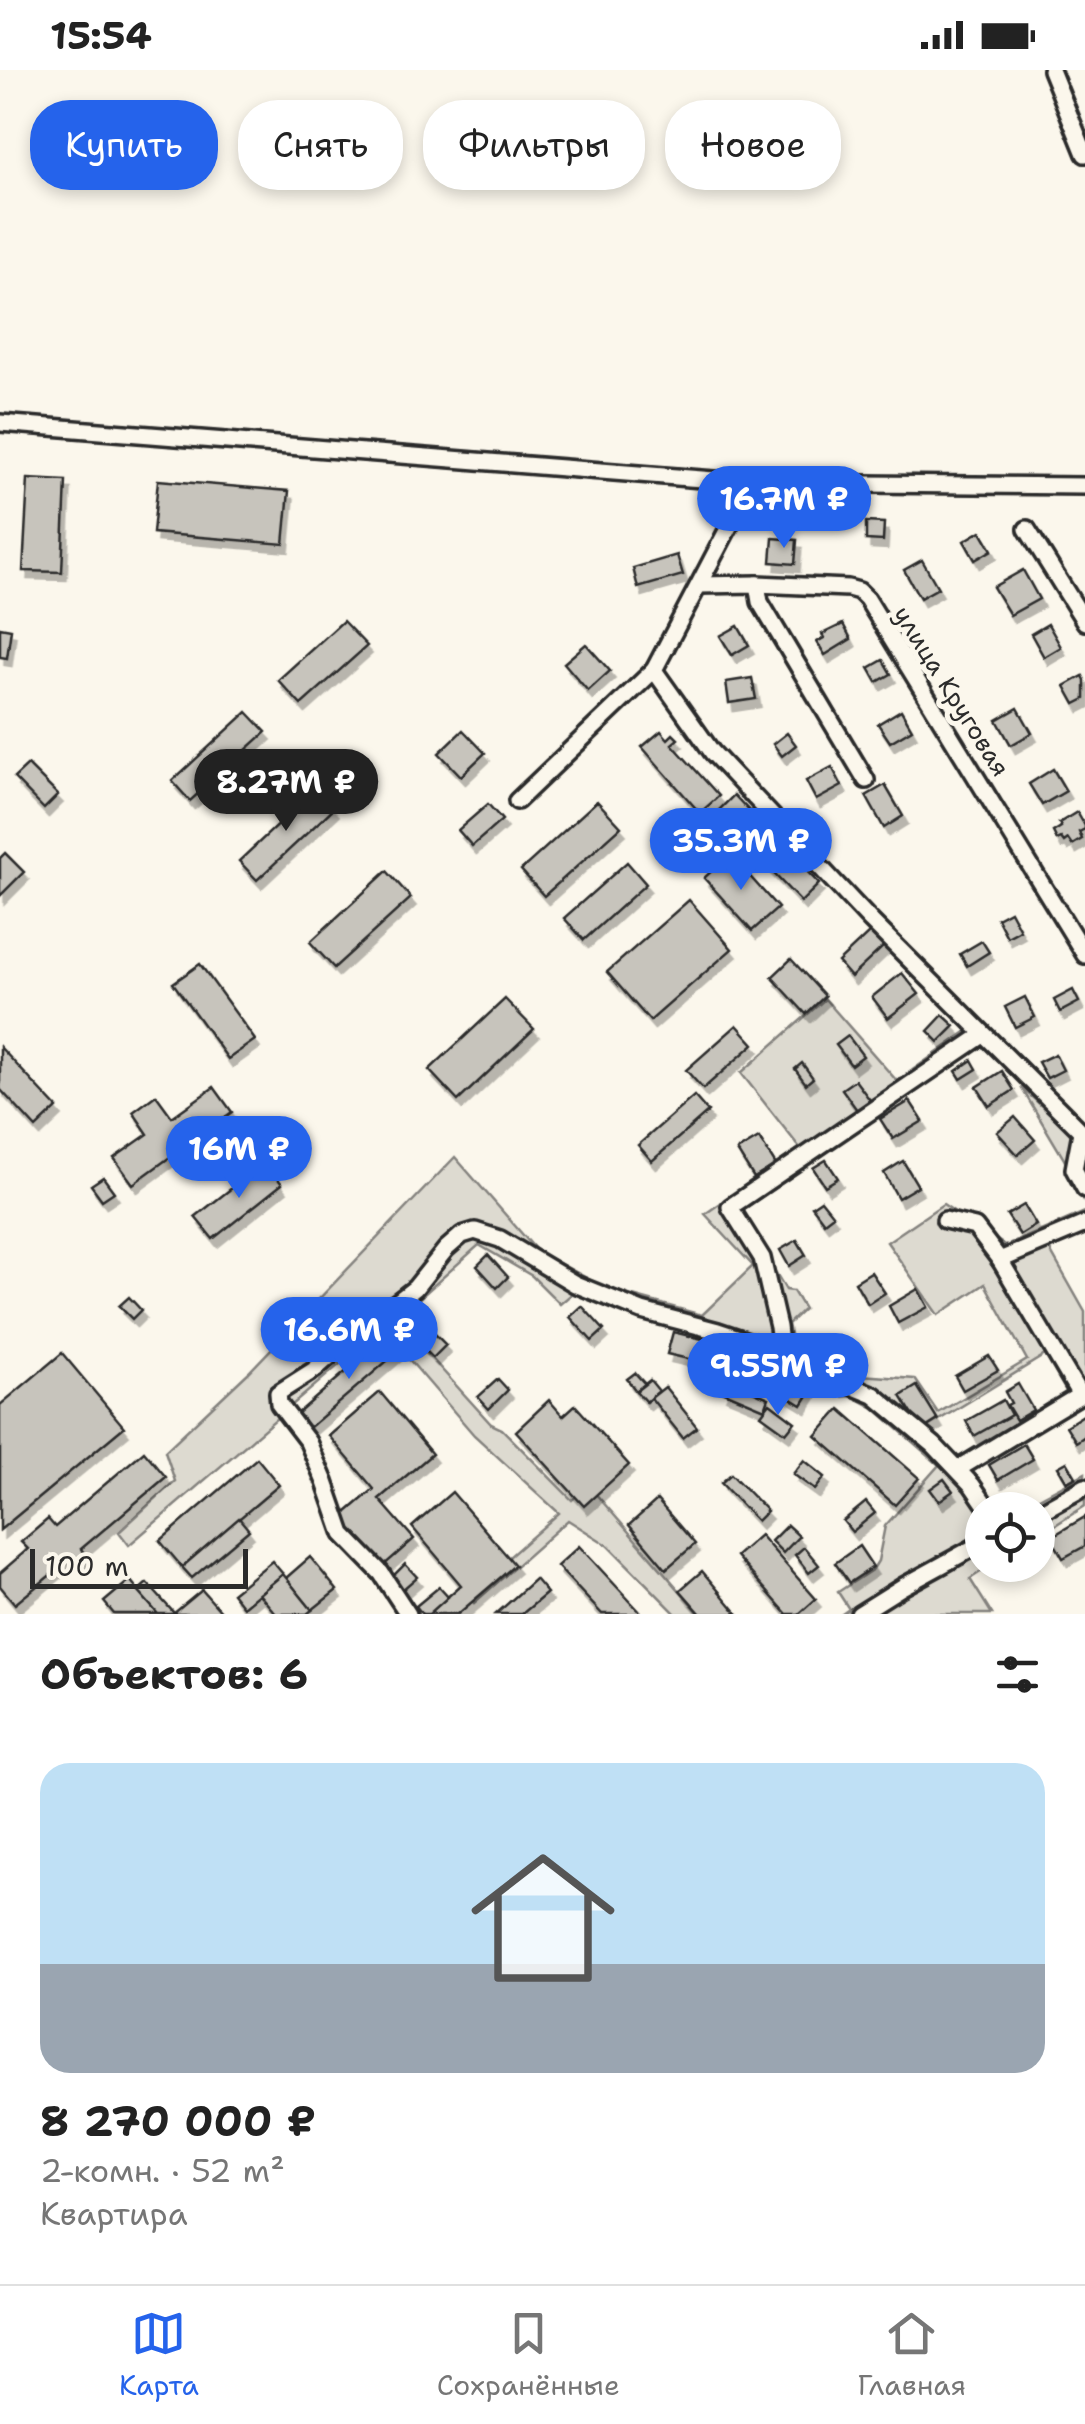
<!DOCTYPE html>
<html lang="ru">
<meta charset="utf-8">
<style>
body{margin:0;font-family:"Shantell Sans",sans-serif;background:#f2f2f2;color:#222;height:100vh;display:flex;flex-direction:column;font-size:38px;white-space:nowrap}
*{box-sizing:border-box;margin:0}
p{font-size:32px;color:#767676}
.icon{flex:none;width:55px;height:55px;fill:none;stroke:currentColor;stroke-width:2;stroke-linecap:round;stroke-linejoin:round}
.map{position:relative;height:1544px;overflow:hidden}
.side{display:flex;flex-direction:column;background:#fff;flex:1}
.side>*{flex:none}
.guide{position:absolute;left:30px;top:30px;width:1025px;height:90px;display:flex;gap:20px}
.controls{position:absolute;left:965px;top:1422px;display:grid;gap:20px}
.controls a{display:grid;place-items:center;width:90px;height:90px;border-radius:50%;background:#fff;box-shadow:0 5px 15px #0003;font-size:50px}
.scale{position:absolute;left:30px;bottom:25px;width:218px;box-sizing:border-box;padding-left:10px;border:5px solid #2b2b2b;border-top:0;font-size:28px;line-height:35px;white-space:nowrap;color:#2b2b2b;-webkit-text-stroke:8px #fbf7ec;paint-order:stroke}
.price{position:absolute;translate:-50% -85px;padding:0 22px;border-radius:35px;background:#2563eb;color:#fff;font-size:32px;line-height:65px;filter:drop-shadow(0 2px 5px #0008)}
.price::after{content:'';position:absolute;left:50%;top:60px;width:30px;height:22px;margin-left:-15px;background:inherit;clip-path:polygon(0 0,100% 0,50% 100%)}
.price.active{background:#222;color:#fff}
ul{padding:0;list-style:none}
li{display:grid;align-content:center;gap:20px;height:530px;padding:0 40px}
li+li{border-top:2px solid #e0e0e0}
li span{display:grid;place-items:center;height:310px;border-radius:30px;color:#555}
li>.icon{margin-inline-start:auto}
span .icon{width:180px;height:180px;fill:#fffc;stroke-width:1}
li b{font-size:42px}
h2{display:flex;justify-content:space-between;align-items:center;height:120px;padding:0 40px;font-size:42px}
.chip{padding:0 35px;border-radius:40px;background:#fff;box-shadow:0 5px 15px #0003;font-size:35px;line-height:90px}
.chip.active{background:#2563eb;color:#fff}
.status{display:flex;justify-content:space-between;align-items:center;height:70px;padding:0 50px;background:#fff;direction:ltr}
.status svg{height:28px;fill:currentColor}
.tabs{display:flex;justify-content:space-around;align-items:center;height:140px;border-top:2px solid #e0e0e0;background:#fff;font-size:28px;color:#767676}
.tabs a{display:grid;justify-items:center;gap:5px}
.tabs .active{color:#2563eb}
.map>svg:first-child{display:block}
.green{fill:#dddad0;stroke:#84827e;stroke-width:2.5;fill-rule:evenodd}
.building{fill:#c7c4bc;stroke:#2b2b2b;stroke-width:2.5;filter:url(#shadow)}
.lines{fill:none;stroke-linecap:round;stroke-linejoin:round}
.minor-casing{stroke:#2b2b2b;stroke-width:22}
.minor{stroke:#fbf7ec;stroke-width:15}
.labels{text-anchor:middle;dominant-baseline:central;stroke-width:10;stroke-linejoin:round;paint-order:stroke}
.street-label{font-size:25px;fill:#2b2b2b;stroke:#fbf7ec}
</style>
<div class="status"><b>15:54</b><svg viewBox="0 0 49 12"><path d="M0 12V9h3v3zM5 12V6h3v6zM10 12V3h3v9zM15 12V0h3v12zM26 1h20v11H26zM47 4h2v5h-2z"/></svg></div>
<div class="map">
<svg width="1085" height="1544" viewBox="0 0 1085 1544">
<defs>
<filter id="shadow"><feDropShadow dx="4.5" dy="8" stdDeviation="0" flood-color="#0004"/></filter>
</defs>
<rect width="100%" height="100%" fill="#fbf7ec"/>
<filter id="ink" filterUnits="userSpaceOnUse"><feTurbulence type="fractalNoise" baseFrequency=".01" numOctaves="2"/><feDisplacementMap in="SourceGraphic" scale="20" xChannelSelector="R" yChannelSelector="G"/><feConvolveMatrix kernelMatrix="1 2 1 2 8 2 1 2 1" color-interpolation-filters="sRGB"/></filter>
<g filter="url(#ink)">
<!-- green -->
<g class="green">
<path d="M825 929 897 1011 968 961 982 975 744 1139V1149L786 1220 793 1221 804 1239 788 1254 791 1269 860 1305 915 1309 938 1343 1027 1290 985 1214 938 1245 887 1172 943 1134 1006 1176 1085 1142V1158L1047 1175 1085 1242V1325L964 1394 998 1440H982V1495H991L970 1509 992 1544H842L849 1539 838 1522 873 1499 878 1491 885 1456 939 1395 874 1338 852 1326 838 1327 822 1310 721 1262 604 1233 574 1222 560 1234 532 1206 479 1175 396 1249 491 1354 502 1359 572 1430 588 1415 700 1544H676L609 1476 568 1450 474 1533 466 1525 559 1443 474 1365 382 1258 129 1475 119 1462 175 1411 165 1381 249 1302 455 1087 537 1181 607 1219 702 1245 753 1196 705 1144 800 1078 741 1003ZM1045 1285 1067 1323 955 1391 926 1358Z"/>
<path d="M1021 1017 1082 1073 1077 1092 1085 1107V1133L1064 1089Z"/>
<path d="M1085 1403V1436L1038 1466V1440H1017Z"/>
</g>
<!-- building -->
<g class="building">
<path d="M28 409 66 411 62 502 23 501Z"/>
<path d="M158 410 289 421 284 474 153 463Z"/>
<path d="M866 452 884 453 883 471 866 470Z"/>
<path d="M981 461 992 480 975 490 964 471Z"/>
<path d="M773 468 797 470 795 494 771 492Z"/>
<path d="M677 485 683 505 638 518 633 498Z"/>
<path d="M922 490 938 518 920 528 904 500Z"/>
<path d="M1023 500 1039 529 1010 545 993 517Z"/>
<path d="M343 551 367 576 301 635 278 610Z"/>
<path d="M843 554 851 569 825 585 817 572 824 568 822 564Z"/>
<path d="M1048 554 1061 577 1044 587 1031 564Z"/>
<path d="M738 556 749 575 732 585 720 566Z"/>
<path d="M0 557 11 559 7 588 0 587Z"/>
<path d="M586 574 610 601 588 621 564 593Z"/>
<path d="M883 590 891 604 877 612 869 598Z"/>
<path d="M1083 606 1085 610V629L1075 634 1065 616Z"/>
<path d="M752 608 756 629 729 633 726 612Z"/>
<path d="M1018 638 1032 663 1011 675 997 650Z"/>
<path d="M901 640 912 659 890 672 878 654Z"/>
<path d="M247 642 266 662 190 731 172 711Z"/>
<path d="M463 660 485 683 461 706 439 683Z"/>
<path d="M661 661 668 669 673 664 678 669 672 674 719 726 700 743 642 677Z"/>
<path d="M787 663 796 675 782 686 773 674Z"/>
<path d="M28 695 58 725 44 739 14 708Z"/>
<path d="M832 697 842 716 816 730 806 711Z"/>
<path d="M1053 699 1066 721 1042 735 1029 714Z"/>
<path d="M885 715 903 746 884 758 866 726Z"/>
<path d="M316 719 334 738 257 810 239 791Z"/>
<path d="M734 725 819 814 801 832 716 743Z"/>
<path d="M597 731 621 757 544 826 521 800Z"/>
<path d="M488 734 502 750 472 776 458 760Z"/>
<path d="M1077 742 1085 756V759L1079 762 1082 769 1072 775 1068 769 1064 772 1061 768 1057 770 1053 762 1061 757 1059 753Z"/>
<path d="M5 783 24 802 0 826V788Z"/>
<path d="M730 784 778 838 752 861 704 808Z"/>
<path d="M627 792 646 814 584 870 564 848Z"/>
<path d="M387 801 411 828 334 898 310 872Z"/>
<path d="M689 830 732 879 650 951 607 902Z"/>
<path d="M1010 841 1020 860 1007 867 997 848Z"/>
<path d="M870 862 884 876 851 907 838 892Z"/>
<path d="M982 871 989 882 967 896 960 884Z"/>
<path d="M791 889 825 926 806 944 772 907Z"/>
<path d="M200 894 255 970 228 989 173 913Z"/>
<path d="M902 903 919 924 888 948 872 927Z"/>
<path d="M1073 920 1079 932 1060 942 1054 930Z"/>
<path d="M1025 927 1035 947 1015 957 1005 937Z"/>
<path d="M505 929 534 959 458 1031 429 1000Z"/>
<path d="M943 945 955 956 939 972 928 961Z"/>
<path d="M737 955 754 974 703 1019 686 1000Z"/>
<path d="M848 966 863 986 851 995 836 975Z"/>
<path d="M0 977 57 1038 36 1058 0 1019Z"/>
<path d="M1055 984 1063 1000 1047 1008 1038 992Z"/>
<path d="M972 990 977 999 961 1009 956 1001Z"/>
<path d="M802 993 813 1008 806 1014 795 999Z"/>
<path d="M1002 1001 1014 1020 989 1036 977 1017Z"/>
<path d="M855 1010 870 1030 857 1040 842 1019Z"/>
<path d="M214 1017 232 1042 133 1114 114 1088 148 1064 133 1042 156 1025 172 1047Z"/>
<path d="M694 1026 708 1042 652 1091 638 1075Z"/>
<path d="M910 1031 923 1051 893 1069 880 1049Z"/>
<path d="M1015 1047 1035 1070 1018 1085 997 1062Z"/>
<path d="M759 1068 776 1095 754 1108 737 1081Z"/>
<path d="M826 1090 838 1108 825 1116 813 1098Z"/>
<path d="M903 1091 918 1116 898 1128 884 1103Z"/>
<path d="M265 1092 282 1114 213 1169 195 1147Z"/>
<path d="M103 1107 114 1122 102 1130 91 1115Z"/>
<path d="M821 1130 833 1145 824 1152 812 1136Z"/>
<path d="M1024 1135 1036 1155 1020 1165 1007 1145Z"/>
<path d="M797 1170 806 1185 789 1196 780 1180Z"/>
<path d="M488 1185 508 1207 497 1218 477 1196Z"/>
<path d="M871 1202 885 1223 868 1234 855 1212Z"/>
<path d="M918 1219 928 1237 898 1253 889 1236Z"/>
<path d="M129 1227 141 1240 132 1249 119 1236Z"/>
<path d="M582 1236 604 1260 592 1271 570 1247Z"/>
<path d="M420 1249 446 1275 433 1288 407 1262Z"/>
<path d="M673 1262 736 1277 731 1299 667 1284Z"/>
<path d="M387 1266 400 1280 309 1358 297 1344Z"/>
<path d="M62 1283 124 1357 0 1460V1335Z"/>
<path d="M989 1286 998 1300 963 1320 955 1306Z"/>
<path d="M752 1293 776 1303 770 1317 747 1307Z"/>
<path d="M635 1303 645 1314 636 1321 627 1309Z"/>
<path d="M788 1305 812 1319 802 1335 779 1321Z"/>
<path d="M498 1309 508 1320 489 1339 478 1327Z"/>
<path d="M650 1310 659 1321 646 1332 636 1321Z"/>
<path d="M727 1310 769 1328 765 1339 722 1321Z"/>
<path d="M1018 1314 1033 1340 1016 1350 1007 1335 1011 1333 1005 1322Z"/>
<path d="M917 1316 938 1350 922 1360 901 1326Z"/>
<path d="M665 1317 697 1357 683 1368 651 1328Z"/>
<path d="M380 1322 432 1384 379 1429 414 1469 382 1497 340 1448 374 1419 329 1366Z"/>
<path d="M549 1330 563 1346 575 1335 629 1395 584 1436 516 1361Z"/>
<path d="M1003 1330 1011 1345 974 1366 966 1351Z"/>
<path d="M770 1333 795 1352 786 1363 761 1345Z"/>
<path d="M840 1339 919 1408 895 1435 816 1366Z"/>
<path d="M1085 1344V1366L1076 1372 1066 1356Z"/>
<path d="M1024 1374 1033 1389 998 1410 989 1395Z"/>
<path d="M144 1381 166 1407 81 1479 87 1487 76 1496 70 1489 15 1534 0 1516V1503L28 1479 21 1472 48 1449 55 1457Z"/>
<path d="M257 1388 279 1415 182 1497 160 1471Z"/>
<path d="M804 1390 825 1407 815 1420 793 1404Z"/>
<path d="M1067 1392 1076 1407 1067 1412 1058 1397Z"/>
<path d="M731 1404 767 1441 757 1451 721 1413Z"/>
<path d="M944 1409 953 1421 939 1431 930 1419Z"/>
<path d="M452 1422 515 1495 458 1544H428L461 1515 412 1457Z"/>
<path d="M657 1430 695 1474 666 1499 629 1455Z"/>
<path d="M866 1432 875 1443 852 1462 843 1451Z"/>
<path d="M1085 1447V1476L1063 1488 1051 1467Z"/>
<path d="M239 1448 249 1460 192 1508 182 1497Z"/>
<path d="M787 1455 799 1466 783 1483 771 1471Z"/>
<path d="M760 1465 816 1529 799 1544H787L736 1486Z"/>
<path d="M579 1476 642 1544H602L557 1496Z"/>
<path d="M859 1476 873 1497 849 1513 835 1493Z"/>
<path d="M804 1477 819 1495 809 1503 795 1485Z"/>
<path d="M310 1487 337 1520 312 1540 286 1508Z"/>
<path d="M272 1491 283 1504 243 1537 232 1523Z"/>
<path d="M405 1494 417 1507 402 1520 391 1508Z"/>
<path d="M702 1501 738 1544H701L680 1520Z"/>
<path d="M283 1504 312 1540 307 1544H276L259 1524Z"/>
<path d="M535 1509 547 1523 522 1544H496Z"/>
<path d="M130 1510 158 1544H114L104 1532Z"/>
<path d="M147 1513 174 1543 173 1544H158L138 1521Z"/>
<path d="M439 1517 448 1527 429 1544H422L416 1536Z"/>
<path d="M202 1520 223 1544H173Z"/>
</g>
<g class="lines">
<defs>
<g id="minor">
<path d="M1051 0 1085 84"/>
<path d="M0 353 752 413 1085 416"/>
<path d="M752 413 654 600 712 682 871 851 1085 1065"/>
<path d="M1027 459 1085 552"/>
<path d="M757 514 760 532 866 710"/>
<path d="M699 515 757 514 848 518 859 521 867 529 1085 885"/>
<path d="M517 731 654 600"/>
<path d="M983 965 730 1137 762 1188 778 1257 781 1282 805 1297 874 1325 934 1375 972 1415 989 1440"/>
<path d="M1081 1062 1074 1099 1085 1119"/>
<path d="M945 1150 975 1157 1000 1190"/>
<path d="M958 1399 1080 1325 1000 1190 1085 1154"/>
<path d="M1038 1443 1085 1417"/>
<path d="M408 1544 381 1503 343 1464 325 1412 308 1372 279 1334 278 1323 314 1300 347 1271 415 1218 446 1179 462 1165 475 1161 500 1169 575 1214 642 1241 718 1261 781 1282"/>
<path d="M859 1544 902 1517 982 1473"/>
</g>
</defs>
<!-- minor casing -->
<use href="#minor" class="minor-casing"/>
<!-- minor -->
<use href="#minor" class="minor"/>
</g>
</g>
<g class="labels">
<!-- street labels -->
<g class="street-label">
<text transform="translate(952 621) rotate(58)">улица Круговая</text>
</g>
</g>
</svg>
<div class="controls">
<a><svg class="icon" aria-label="locate" viewBox="0 0 24 24"><circle cx="12" cy="12" r="6"/><path d="M12 2v4M12 18v4M2 12h4M18 12h4"/></svg></a>
</div>
<div class="scale">100 m</div>
<b class="price" style="left:784px;top:481px">16.7M ₽</b>
<b class="price active" style="left:286px;top:764px">8.27M ₽</b>
<b class="price" style="left:741px;top:823px">35.3M ₽</b>
<b class="price" style="left:239px;top:1131px">16M ₽</b>
<b class="price" style="left:349px;top:1312px">16.6M ₽</b>
<b class="price" style="left:778px;top:1348px">9.55M ₽</b>
<div class="guide">
<a class="chip active">Купить</a>
<a class="chip">Снять</a>
<a class="chip">Фильтры</a>
<a class="chip">Новое</a>
</div>
</div>
<section class="side">
<h2>Объектов: 6<svg class="icon" aria-label="filters" viewBox="0 0 24 24"><path d="M4 7h16M4 17h16"/><circle cx="9" cy="7" r="2"/><circle cx="15" cy="17" r="2"/></svg></h2>
<ul>
<li><span style="background:linear-gradient(#bfe0f5 65%,#9aa5b1 0)"><svg class="icon" aria-label="home" viewBox="0 0 24 24"><path d="M3 11l9-7 9 7M6 9v11h12V9"/></svg></span><div><b>8 270 000 ₽</b><p>2-комн. · 52 m²</p><p>Квартира</p></div></li>
</ul>
</section>
<nav class="tabs">
<a class="active"><svg class="icon" aria-label="map" viewBox="0 0 24 24"><path d="M3 6l6-2 6 2 6-2v14l-6 2-6-2-6 2zM9 4v14M15 6v14"/></svg>Карта</a>
<a><svg class="icon" aria-label="saved" viewBox="0 0 24 24"><path d="M7 4h10v16l-5-4-5 4z"/></svg>Сохранённые</a>
<a><svg class="icon" aria-label="home" viewBox="0 0 24 24"><path d="M3 11l9-7 9 7M6 9v11h12V9"/></svg>Главная</a>
</nav>
